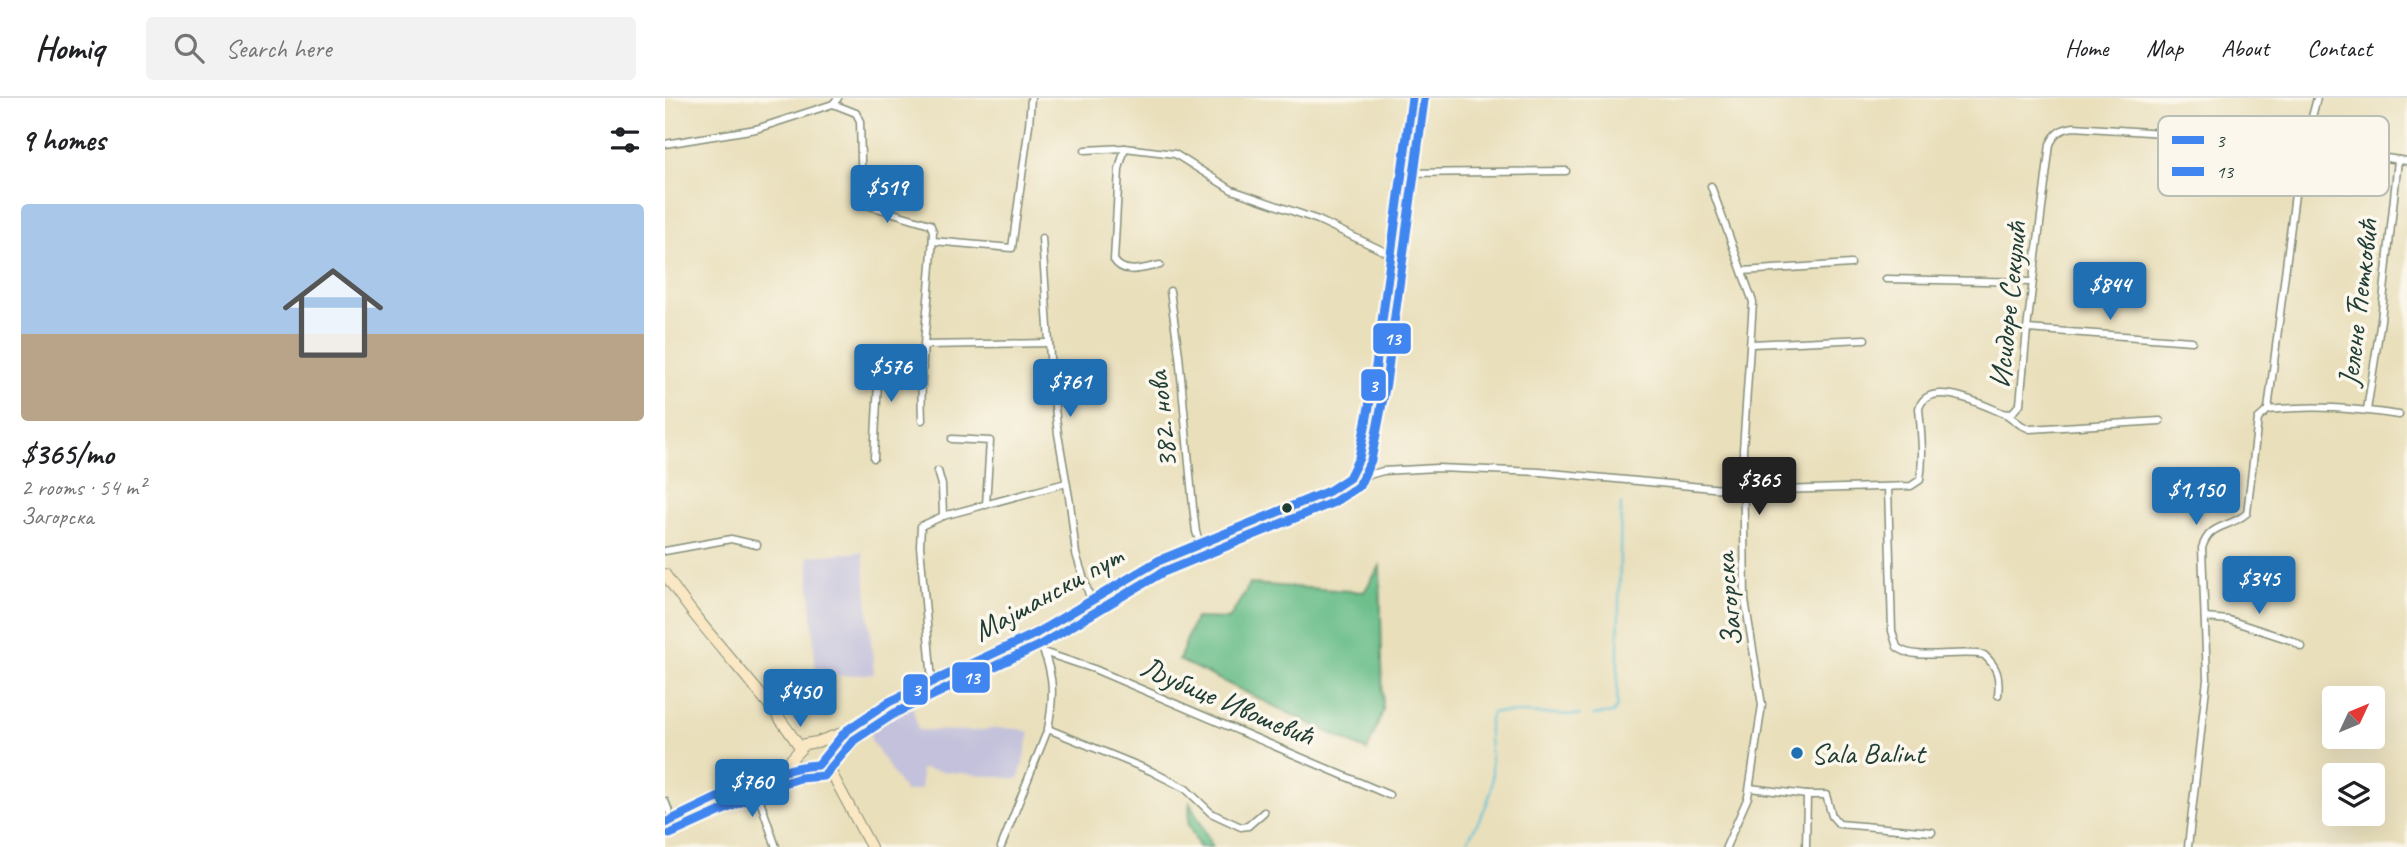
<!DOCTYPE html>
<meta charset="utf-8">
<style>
body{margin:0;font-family:Caveat,sans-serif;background:#f2f2f2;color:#202124;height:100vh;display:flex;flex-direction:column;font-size:26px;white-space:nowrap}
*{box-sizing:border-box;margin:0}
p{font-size:23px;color:#757577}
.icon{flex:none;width:38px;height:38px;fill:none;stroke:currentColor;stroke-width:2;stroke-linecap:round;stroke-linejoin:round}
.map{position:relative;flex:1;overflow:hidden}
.drawer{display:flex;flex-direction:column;background:#fff;width:665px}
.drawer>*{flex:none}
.needle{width:46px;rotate:46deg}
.controls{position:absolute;left:1657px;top:588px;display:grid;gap:14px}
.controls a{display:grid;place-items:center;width:63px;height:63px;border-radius:7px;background:#fff;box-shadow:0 7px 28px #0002;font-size:35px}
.price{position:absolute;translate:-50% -60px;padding:0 16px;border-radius:7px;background:#1f6fb2;color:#fff;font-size:23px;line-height:46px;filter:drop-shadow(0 2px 4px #0008)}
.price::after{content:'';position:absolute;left:50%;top:42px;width:21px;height:16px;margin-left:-10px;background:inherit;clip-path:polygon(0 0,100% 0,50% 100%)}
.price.selected{background:#222;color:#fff}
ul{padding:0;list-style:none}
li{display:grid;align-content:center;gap:14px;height:371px;padding:0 21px}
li+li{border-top:2px solid #e0e0e0}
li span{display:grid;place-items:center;height:217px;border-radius:7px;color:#555}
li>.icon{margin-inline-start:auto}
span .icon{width:126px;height:126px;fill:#fffc;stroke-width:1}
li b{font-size:30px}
h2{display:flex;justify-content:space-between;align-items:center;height:84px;padding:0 21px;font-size:30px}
header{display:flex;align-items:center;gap:42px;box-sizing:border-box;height:98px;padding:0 35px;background:#fff;border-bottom:2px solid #e0e0e0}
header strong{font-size:33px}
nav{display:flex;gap:38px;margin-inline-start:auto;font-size:24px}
.search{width:490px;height:63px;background:#f2f2f2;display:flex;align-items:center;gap:18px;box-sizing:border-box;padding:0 24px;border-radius:7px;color:#757577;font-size:26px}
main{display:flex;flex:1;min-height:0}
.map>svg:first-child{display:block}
.industrial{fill:#c3c1db}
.forest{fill:#6bbe8a;stroke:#457e5f;stroke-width:2}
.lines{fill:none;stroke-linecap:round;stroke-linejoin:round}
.stream{stroke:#5ac1d8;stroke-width:2}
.street-casing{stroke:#848e78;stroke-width:9}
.secondary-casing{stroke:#848e78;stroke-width:12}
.street{stroke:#fff;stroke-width:6}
.secondary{stroke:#fae7c3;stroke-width:10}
.bus-1-casing{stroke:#fbf7ec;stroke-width:14}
.bus-2-casing{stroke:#fbf7ec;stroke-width:14}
.bus-1{stroke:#4186f0;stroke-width:9}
.bus-2{stroke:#4186f0;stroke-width:9}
.bus-dot{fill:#1f3d34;stroke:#fbf7ec;stroke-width:2.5}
.poi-dot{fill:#1f6fb2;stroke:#fbf7ec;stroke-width:2.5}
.labels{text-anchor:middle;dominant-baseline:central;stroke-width:7;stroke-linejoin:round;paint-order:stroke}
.street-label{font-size:30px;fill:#1f3d34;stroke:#fbf7ec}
.poi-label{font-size:30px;fill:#1f3d34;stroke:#fbf7ec;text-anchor:start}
.key{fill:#fbf7ec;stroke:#b9bfb5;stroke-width:2}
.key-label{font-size:19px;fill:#1f3d34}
.line-badge{stroke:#fbf7ec;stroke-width:2.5}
.badge-label{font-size:19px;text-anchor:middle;font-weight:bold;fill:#fff}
</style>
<header>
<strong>Homiq</strong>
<div class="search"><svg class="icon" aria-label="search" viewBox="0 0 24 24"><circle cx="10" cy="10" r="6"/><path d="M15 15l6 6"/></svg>Search here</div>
<nav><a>Home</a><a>Map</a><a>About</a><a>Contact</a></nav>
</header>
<main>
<section class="drawer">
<h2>9 homes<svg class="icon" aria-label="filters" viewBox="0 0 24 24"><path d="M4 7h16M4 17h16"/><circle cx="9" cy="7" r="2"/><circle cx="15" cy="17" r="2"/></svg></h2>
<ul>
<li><span style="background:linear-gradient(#a9c7e8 60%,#b9a48a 0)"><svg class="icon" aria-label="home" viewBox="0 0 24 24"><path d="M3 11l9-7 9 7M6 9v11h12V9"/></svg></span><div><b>$365/mo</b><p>2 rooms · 54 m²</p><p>Загорска</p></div></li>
</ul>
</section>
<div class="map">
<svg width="1742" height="749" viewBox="0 0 1742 749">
<rect width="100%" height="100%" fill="#fbf7ec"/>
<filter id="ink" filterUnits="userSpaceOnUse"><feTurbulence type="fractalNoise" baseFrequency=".0143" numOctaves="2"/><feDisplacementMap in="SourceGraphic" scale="14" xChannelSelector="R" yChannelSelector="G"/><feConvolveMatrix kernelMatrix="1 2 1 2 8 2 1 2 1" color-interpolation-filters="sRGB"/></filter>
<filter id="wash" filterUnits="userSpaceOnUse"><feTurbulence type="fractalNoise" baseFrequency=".00686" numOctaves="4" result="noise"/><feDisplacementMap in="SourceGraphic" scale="28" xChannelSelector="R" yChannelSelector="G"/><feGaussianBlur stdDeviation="1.57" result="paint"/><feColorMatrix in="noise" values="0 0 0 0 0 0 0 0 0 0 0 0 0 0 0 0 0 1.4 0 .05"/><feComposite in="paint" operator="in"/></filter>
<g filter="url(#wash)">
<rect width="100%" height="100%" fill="#e9dfbb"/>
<!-- industrial -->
<g class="industrial">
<path d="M198 454 209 576 151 579 143 458Z"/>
<path d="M246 601 253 632 308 633 335 630 353 631 365 634 354 681 256 671V691L240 694 206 642 205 624Z"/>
</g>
<!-- forest -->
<g class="forest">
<path d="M715 468 718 613 702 653 514 562 530 520 564 521 585 486 699 494Z"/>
<path d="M525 705 548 749H534L523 726Z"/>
</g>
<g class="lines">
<!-- stream -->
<g class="stream">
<path d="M928 617 948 615 952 609 956 406"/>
<path d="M799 749C809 729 826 706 827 684 829 661 819 637 827 614L915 617"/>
</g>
</g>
</g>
<g filter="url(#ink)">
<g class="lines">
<defs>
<g id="street">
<path d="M168 6 191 15 195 23 197 100 205 108 265 126 268 133C266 196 254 259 257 322"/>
<path d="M0 46 91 31 168 6 173 0"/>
<path d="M460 50 454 71 449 162C459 178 479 170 495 167"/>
<path d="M420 52 460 50 510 56 567 92 653 122 727 157"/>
<path d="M738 75 901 73"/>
<path d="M1046 88 1088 204 1078 352 1080 502 1097 607 1083 699 1061 749"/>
<path d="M377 140 386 274 393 336 405 405 411 456 426 503"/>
<path d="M268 143 347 150 364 27 366 0"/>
<path d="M1078 173 1186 166"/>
<path d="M1221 181 1367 184"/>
<path d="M505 193 514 257 528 409 531 434 536 447"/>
<path d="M1362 231 1527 243"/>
<path d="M1086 246 1200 241"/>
<path d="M260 247 384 245"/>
<path d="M1603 312C1650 307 1687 310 1734 317"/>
<path d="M1702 312 1716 222 1733 62"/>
<path d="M1341 316 1356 327 1365 331 1495 323"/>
<path d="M287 341 325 343 321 407"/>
<path d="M209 360 214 265 258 270"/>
<path d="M273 373 277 387 278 418"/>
<path d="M683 383 718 373 772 370 875 374 1080 393 1246 388 1255 382C1259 358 1256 334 1254 310 1264 279 1320 308 1340 316L1347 315 1355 306 1362 231 1385 46C1391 34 1396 31 1409 29L1586 41 1742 63"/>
<path d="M1223 389 1227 533 1232 549C1248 564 1296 551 1319 557 1333 569 1335 580 1333 597"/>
<path d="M0 453 66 441 92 447"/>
<path d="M1540 520 1564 522 1628 543 1637 549"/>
<path d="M381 555 429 571 724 697"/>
<path d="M267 583 255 448 256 428 278 418 401 385"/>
<path d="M383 631 486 673 521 691 546 715 576 729 583 728 599 714"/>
<path d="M89 685 111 749"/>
<path d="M1085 690 1142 697H1161L1167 718 1174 726 1267 734"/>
<path d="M0 703 7 721"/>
<path d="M336 749 383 631C390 593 389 570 370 536"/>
<path d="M1141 749 1142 697"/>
<path d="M1523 749 1542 581 1537 450C1545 424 1564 431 1582 415L1593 321 1603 312 1636 48 1642 38 1652 0"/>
</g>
<g id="secondary">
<path d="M0 476C40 538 96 589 136 651"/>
<path d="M159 661 206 749"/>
<path d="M118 670 140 646 152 644 177 635"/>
<path d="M0 725 112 675 133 668 153 667 181 633 224 604 370 536 493 463 664 393 684 380 694 360 709 283 747 0"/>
</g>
</defs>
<!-- street casing -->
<use href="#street" class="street-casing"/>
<!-- secondary casing -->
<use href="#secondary" class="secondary-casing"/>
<!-- street -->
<use href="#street" class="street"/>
<!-- secondary -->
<use href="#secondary" class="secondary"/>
<defs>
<path id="bus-1" d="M0 725C44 705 107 669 153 667L181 633 224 604 370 536 493 463 664 393 684 380 694 360 709 283 747 0"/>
<path id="bus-2" d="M5 736 116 686 135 680 159 678 189 642 230 615 375 547 498 474 669 404 694 388 706 362 721 285 759 2"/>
</defs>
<!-- bus-1 casing -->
<use href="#bus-1" class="bus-1-casing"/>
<!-- bus-2 casing -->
<use href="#bus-2" class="bus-2-casing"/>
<!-- bus-1 -->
<use href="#bus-1" class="bus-1"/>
<!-- bus-2 -->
<use href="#bus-2" class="bus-2"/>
</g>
</g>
<!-- markers -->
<circle class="bus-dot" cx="622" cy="410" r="6"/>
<circle class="poi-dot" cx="1132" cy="655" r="7"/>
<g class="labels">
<!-- street labels -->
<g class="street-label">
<text transform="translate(1693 205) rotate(-83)">Јелене Ћетковић</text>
<text transform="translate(1343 207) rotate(-84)">Исидоре Секулић</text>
<text transform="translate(497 322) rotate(-96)">382. нова</text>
<text transform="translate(383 495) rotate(-29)">Мајшански пут</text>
<text transform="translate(1063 502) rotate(-95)">Загорска</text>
<text transform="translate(562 603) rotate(23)">Љубице Ивошевић</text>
</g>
<!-- poi labels -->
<g class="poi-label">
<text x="1146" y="655">Sala Balint</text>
</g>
</g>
<!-- legend -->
<rect x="1493" y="18" width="231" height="80" rx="10" class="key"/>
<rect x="1507" y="38" width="32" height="8" fill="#4186f0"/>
<rect x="1507" y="69" width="32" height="9" fill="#4186f0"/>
<g class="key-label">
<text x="1551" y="49">3</text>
<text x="1551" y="80">13</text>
</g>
<g class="line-badge">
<rect x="707" y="224" width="40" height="33" rx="7" fill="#4186f0"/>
<rect x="695" y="270" width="27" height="34" rx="7" fill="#4186f0"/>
<rect x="286" y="563" width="40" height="33" rx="7" fill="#4186f0"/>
<rect x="237" y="575" width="27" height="33" rx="7" fill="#4186f0"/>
</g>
<g class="badge-label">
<text x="727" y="247">13</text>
<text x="708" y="294">3</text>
<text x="306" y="586">13</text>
<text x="251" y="598">3</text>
</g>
</svg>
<div class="controls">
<a><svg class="needle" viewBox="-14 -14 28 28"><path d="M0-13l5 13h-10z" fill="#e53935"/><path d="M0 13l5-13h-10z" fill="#757577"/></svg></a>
<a><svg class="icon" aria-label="layers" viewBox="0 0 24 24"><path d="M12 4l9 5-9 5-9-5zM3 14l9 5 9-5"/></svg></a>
</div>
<b class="price" style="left:222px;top:127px">$519</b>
<b class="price" style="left:1445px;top:224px">$844</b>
<b class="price" style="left:226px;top:306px">$576</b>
<b class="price" style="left:405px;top:321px">$761</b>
<b class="price selected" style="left:1094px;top:419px">$365</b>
<b class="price" style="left:1531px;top:429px">$1,150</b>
<b class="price" style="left:1594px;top:518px">$345</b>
<b class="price" style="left:135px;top:631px">$450</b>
<b class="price" style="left:87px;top:721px">$760</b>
</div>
</main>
